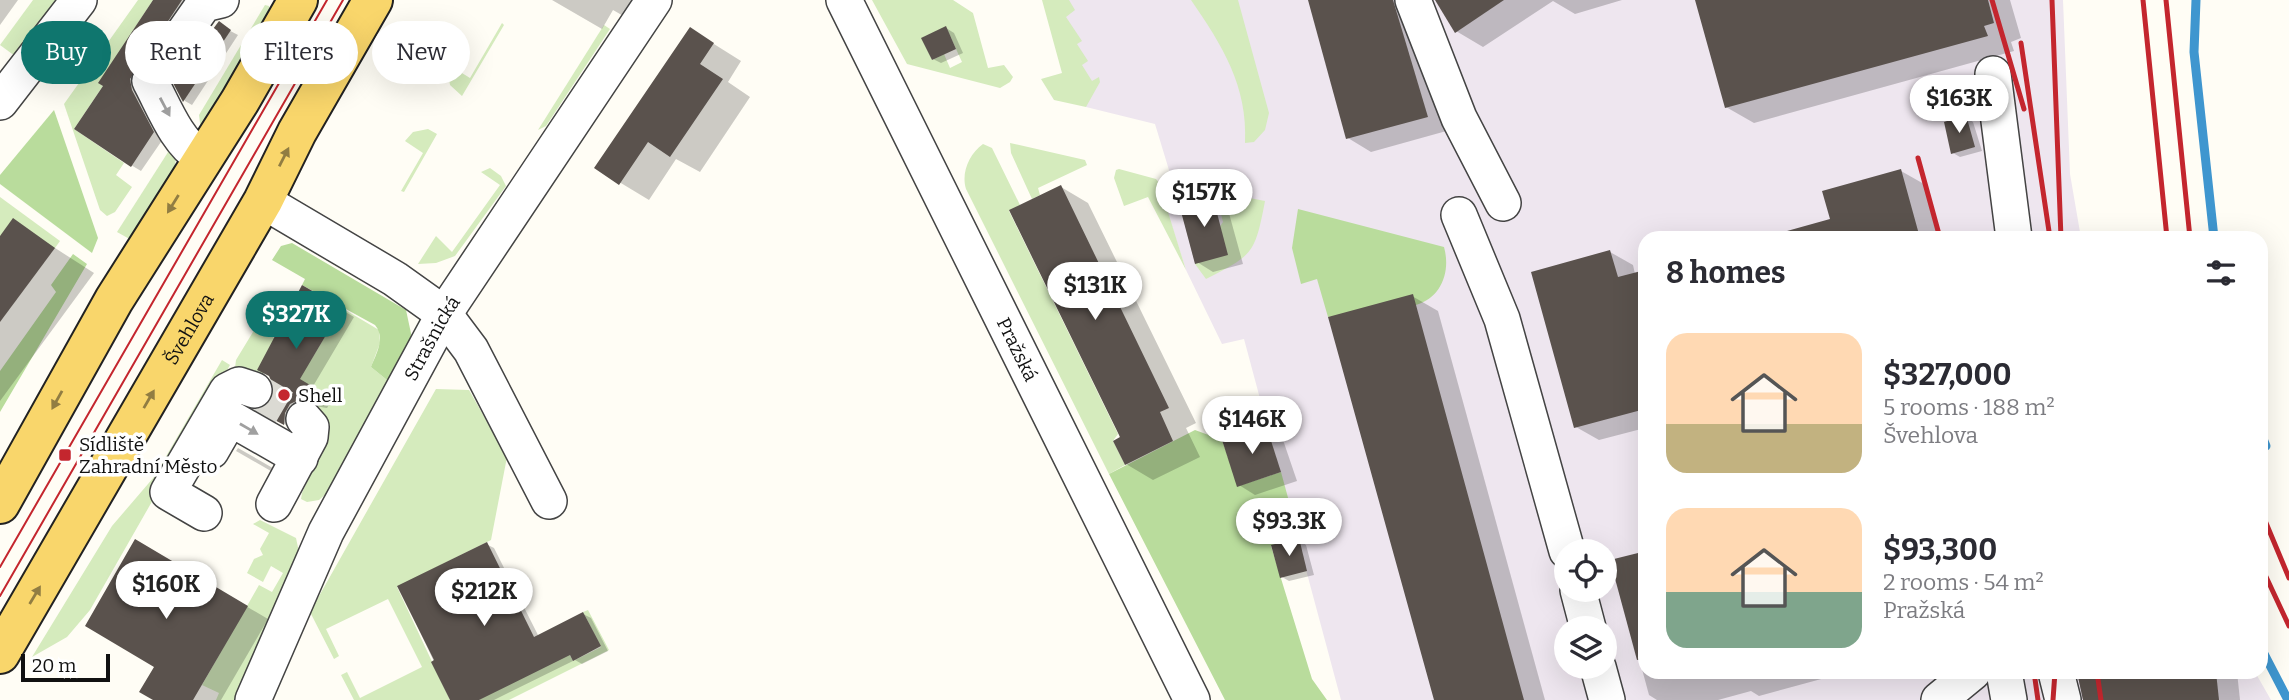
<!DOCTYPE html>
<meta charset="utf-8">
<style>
body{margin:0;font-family:Bitter,serif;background:#f7f7f7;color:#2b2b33;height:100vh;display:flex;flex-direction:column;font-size:26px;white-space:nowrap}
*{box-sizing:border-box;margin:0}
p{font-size:23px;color:#7c7c81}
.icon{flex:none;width:38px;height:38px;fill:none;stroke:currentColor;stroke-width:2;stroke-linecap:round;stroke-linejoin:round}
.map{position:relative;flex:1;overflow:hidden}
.drawer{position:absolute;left:1638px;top:231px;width:630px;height:448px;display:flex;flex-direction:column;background:#fff;border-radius:21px;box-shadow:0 7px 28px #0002}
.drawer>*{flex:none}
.guide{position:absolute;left:21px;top:21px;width:665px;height:63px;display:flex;gap:14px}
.fabs{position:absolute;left:1554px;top:539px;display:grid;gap:14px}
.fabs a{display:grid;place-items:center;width:63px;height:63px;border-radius:50%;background:#fff;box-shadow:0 7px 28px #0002;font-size:35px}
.scale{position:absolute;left:21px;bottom:18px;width:89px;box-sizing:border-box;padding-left:7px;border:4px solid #111;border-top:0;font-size:19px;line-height:24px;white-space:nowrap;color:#111;-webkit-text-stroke:5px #fff;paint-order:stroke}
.price{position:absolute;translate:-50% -60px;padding:0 16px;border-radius:24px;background:#fff;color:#222;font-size:23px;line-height:46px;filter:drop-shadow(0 2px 4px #0008)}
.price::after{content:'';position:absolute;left:50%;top:42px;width:21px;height:16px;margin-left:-10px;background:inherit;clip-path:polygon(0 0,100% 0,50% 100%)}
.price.current{background:#0f766e;color:#fff}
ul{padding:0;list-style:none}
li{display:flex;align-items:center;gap:21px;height:175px;padding:0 28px}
li span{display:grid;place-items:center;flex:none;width:196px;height:140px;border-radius:21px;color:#555}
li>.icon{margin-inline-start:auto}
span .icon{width:84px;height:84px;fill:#fffc;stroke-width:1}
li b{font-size:30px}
h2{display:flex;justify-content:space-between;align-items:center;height:84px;padding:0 28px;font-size:30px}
.pill{padding:0 24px;border-radius:32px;background:#fff;box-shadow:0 7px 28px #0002;font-size:24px;line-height:63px}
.pill.current{background:#0f766e;color:#fff}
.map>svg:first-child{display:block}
.industrial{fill:#eee6ef;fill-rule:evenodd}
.green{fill:#d5ebbd;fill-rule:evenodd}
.forest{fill:#b9dc9c}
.shadow{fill:#0003}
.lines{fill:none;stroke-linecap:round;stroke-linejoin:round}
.stream{stroke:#3f96cf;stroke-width:9}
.building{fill:#5a524d}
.minor-tunnel{stroke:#dbdad3;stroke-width:35;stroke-dasharray:35 18;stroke-linecap:butt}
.minor-casing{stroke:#444;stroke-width:38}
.major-casing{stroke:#222;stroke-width:42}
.minor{stroke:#fff;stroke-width:35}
.major{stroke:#f9d66b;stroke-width:38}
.tram{stroke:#c4262e;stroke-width:2}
.rail{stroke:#c4262e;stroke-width:5}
.oneway{fill:#a0a0a0}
.oneway2{fill:#917d42}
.poi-dot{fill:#c4262e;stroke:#fff;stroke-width:2.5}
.labels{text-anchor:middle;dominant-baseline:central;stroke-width:7;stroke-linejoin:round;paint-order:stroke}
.street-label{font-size:19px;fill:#111;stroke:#fff}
.poi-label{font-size:19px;fill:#111;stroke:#fff;text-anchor:start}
</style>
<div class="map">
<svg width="2289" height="700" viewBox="0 0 2289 700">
<rect width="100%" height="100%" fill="#fffdf5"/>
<!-- industrial -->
<path class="industrial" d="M1057 0H2063L2070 174 2081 238H1645V672H2255L2271 700H1341L1244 339 1222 344 1186 270 1166 208 1179 203 1155 124 1086 107ZM1566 551H1605V590H1566ZM1566 628H1605V667H1566Z"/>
<!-- green -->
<g class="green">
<path d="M33 0H56L15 56 0 45Z"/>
<path d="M138 0H153L99 83 103 86 74 129 124 163 116 175 132 187 115 212 107 216 100 210 64 104Z"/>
<path d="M872 0H953L973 13 988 68 1004 65 1013 77 1010 82 1000 88 907 64ZM946 27 962 62 950 68 944 54 932 60 922 38Z"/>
<path d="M1042 0H1069L1075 10 1066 17 1082 41 1077 44 1088 61 1082 65 1092 81 1099 77 1100 82 1086 107 1054 100 1041 79 1062 73Z"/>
<path d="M1191 0H1238L1269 113 1265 130 1254 142 1245 143C1248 86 1222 45 1191 0Z"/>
<path d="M265 5 269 6 271 12 201 131 199 115Z"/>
<path d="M502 23 504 25 462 96 450 85 448 73 452 67 470 78Z"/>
<path d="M604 25 610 29 546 126 538 130Z"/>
<path d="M428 129 437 134 404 192 401 191 423 153 405 141 413 132Z"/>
<path d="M1010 143 1085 160 1087 165 1038 188 1040 195 1032 199 1011 153Z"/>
<path d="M983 144 992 148 1020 205 1009 211 1118 434 1113 441 1125 465 1109 474 966 189C961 173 969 154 983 144Z"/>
<path d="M170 149 176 157 174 173 133 241 117 232Z"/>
<path d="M490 168 501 176 506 186 455 256 436 263 418 264 436 236 452 252 500 185 481 172Z"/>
<path d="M1119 169 1156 179 1159 183 1186 270 1148 197 1124 206 1114 178 1116 170Z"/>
<path d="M1224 193 1265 201C1255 254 1253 255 1206 279L1195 264 1223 222 1220 210 1224 208Z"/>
<path d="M0 197 60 241 55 248 0 236Z"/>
<path d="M342 308 379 330 380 343 371 367 392 384 327 493 319 500 307 502 301 499 302 493 328 436V426L314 413 325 395 270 362 259 381 235 368 236 360 256 327 311 360Z"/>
<path d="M222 360 230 365 90 610 67 637 32 657 112 526 154 477Z"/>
<path d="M436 389 469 390 507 457 491 540 397 587 450 700H354L341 675 347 672 360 698 422 667 388 599 326 629 339 656 334 659 310 612Z"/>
<path d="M260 520 296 538 299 552 296 564 236 700H216L219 693 202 685 259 585 272 592 283 573 271 566 263 582 247 573 254 559 263 555 260 549 269 533 253 524Z"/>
<path d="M588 610 609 650 509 700H479L562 641 573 661 601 647 583 612Z"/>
</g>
<!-- forest -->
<g class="forest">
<path d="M54 110 98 238 92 253 0 184V175Z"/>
<path d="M1298 209 1444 247C1451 272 1441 298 1416 305L1328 317 1317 279 1301 284 1292 248Z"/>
<path d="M292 243 406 310 412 338 392 384 371 367C376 354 386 338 375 325L302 285 305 279 272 260 281 246Z"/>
<path d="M73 254 87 264 0 412V371L56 292 51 285Z"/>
<path d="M1195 430 1222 440 1238 486 1281 472 1299 538 1271 546 1312 679 1327 700H1225L1109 474Z"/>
</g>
<!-- shadow -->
<g class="shadow">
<path d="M0 0H18L0 25Z"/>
<path d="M155 0H185L193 5 139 85 163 139 141 171 131 165 105 85Z"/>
<path d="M552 0H653L639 25 613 10 602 29Z"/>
<path d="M1310 0H1414L1450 130 1371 152 1348 138Z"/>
<path d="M1437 0H1622L1575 14 1553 1 1483 47 1456 31Z"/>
<path d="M1697 0H2010L2021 38 2011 42 2014 51 1754 123 1726 107Z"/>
<path d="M217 24 238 35 192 105 185 101 175 83Z"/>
<path d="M946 28 954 33 963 53 941 63 933 59Z"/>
<path d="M690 29 741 61 728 82 750 97 700 172 676 159 649 200 596 168Z"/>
<path d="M1966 117 1973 122 1982 151 1960 157 1953 153Z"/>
<path d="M1901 171 1924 184 1939 238H1767L1832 220Z"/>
<path d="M1061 187 1088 203 1196 423 1186 428 1200 457 1153 480 1126 464Z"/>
<path d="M1211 196 1227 206 1243 264 1213 272 1197 262Z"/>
<path d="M13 221 94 273 0 401V239Z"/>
<path d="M1610 252 1633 265 1635 274 1645 272V428L1599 440 1576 427Z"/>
<path d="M303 287 354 317 312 388 332 400 327 408 315 406 303 411 296 431 260 410 269 406Z"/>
<path d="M1412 296 1438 311 1545 700H1435Z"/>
<path d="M1266 427 1282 437 1297 481 1255 495 1239 485Z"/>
<path d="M238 448 278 471 276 474 236 451Z"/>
<path d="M1299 540 1306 545 1314 575 1289 581 1282 577Z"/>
<path d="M136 542 268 619 221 700H156L157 666Z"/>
<path d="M486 544 494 548 539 637 583 614 591 618 608 651 582 664 575 660 494 700H452L399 587Z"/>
<path d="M1645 553V672H1847L1759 696 1751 691 1718 700H1657L1649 695 1613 562Z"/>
<path d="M2077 672H2237L2240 700H2083Z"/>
</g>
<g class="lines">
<!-- stream -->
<g class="stream">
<path d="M2196 0 2194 52 2214 238"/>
<path d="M2261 434 2266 446 2261 448"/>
<path d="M2261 648 2288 700"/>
</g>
</g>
<!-- building -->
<g class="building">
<path d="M153 0H182L130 79 132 90 154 132 131 167 74 129 103 86 98 83Z"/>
<path d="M1308 0H1393L1428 117 1346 139Z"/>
<path d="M1435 0H1504L1455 33Z"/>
<path d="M1695 0H1988L1994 23 1984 26 1988 36 1725 108Z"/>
<path d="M219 21 231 30 183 102 173 83Z"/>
<path d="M946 26 956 49 932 60 921 38Z"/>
<path d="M690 27 714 43 700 64 723 79 670 157 648 142 619 185 594 168Z"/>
<path d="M1966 115 1975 147 1951 154 1944 122Z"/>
<path d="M1901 169 1920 238H1788L1787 231 1830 219 1822 191Z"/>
<path d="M1061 185 1169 408 1160 412 1173 441 1125 465 1113 441 1120 437 1009 210Z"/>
<path d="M1212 194 1228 255 1195 264 1179 204Z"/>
<path d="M13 218 55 248 0 322V236Z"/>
<path d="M1610 250 1618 277 1645 270V409L1574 428 1531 272Z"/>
<path d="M302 285 342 308 300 379 320 391 314 402 301 399 290 404 285 413 284 425 256 410 268 405 274 387 269 376 257 370Z"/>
<path d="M1413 294 1510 649 1524 700H1434L1328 317Z"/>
<path d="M1266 425 1281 472 1237 487 1222 440Z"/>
<path d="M1299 538 1307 571 1280 578 1271 545Z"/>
<path d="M135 539 248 606 193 700H153L139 692 154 667 85 626Z"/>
<path d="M487 542 534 637 583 612 601 646 573 661 570 655 479 700H450L431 662 434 660 397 586Z"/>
<path d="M1638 553 1645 578V659L1637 660 1610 560Z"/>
<path d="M2077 672H2216L2219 700H2083Z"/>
</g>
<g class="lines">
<!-- minor-tunnel -->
<path class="minor-tunnel" d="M254 390 304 419"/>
<defs>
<g id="minor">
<path id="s1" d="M844 0 1192 700"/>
<path d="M1413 0 1459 118 1503 203"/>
<path d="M1993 74 2014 238"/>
<path d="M0 102 79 0"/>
<path d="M201 157C176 141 164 107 150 81L204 4 221 0"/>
<path d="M263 201 395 279 444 314 471 350 549 501"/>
<path d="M1459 215 1502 319 1567 551"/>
<path d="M211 451 230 418 300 458"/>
<path d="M274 504 310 437 311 427 304 419"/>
<path d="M204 513 168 492 227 391 239 385 254 390"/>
<path d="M1578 590 1588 628"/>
<path d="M1598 667 1607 700"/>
<path d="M2004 672 2009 700"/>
<path d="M2056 672 2063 700"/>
<path id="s2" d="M253 700 326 532 444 314 654 0"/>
<path d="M1939 700 1973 672"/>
</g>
<g id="major">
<path d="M0 504 114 300 240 101 298 0"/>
<path id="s3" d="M0 654 263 201 297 132 373 0"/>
</g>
</defs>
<!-- minor casing -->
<use href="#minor" class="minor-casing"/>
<!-- major casing -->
<use href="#major" class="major-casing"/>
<!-- minor -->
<use href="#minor" class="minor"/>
<!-- major -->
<use href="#major" class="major"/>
<!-- tram -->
<g class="tram">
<path d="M0 567 327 0"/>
<path d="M0 596 343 0"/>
</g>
<!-- rail -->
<g class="rail">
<path d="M1992 0 2024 109"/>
<path d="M2052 0 2061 238"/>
<path d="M2143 0 2167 238"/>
<path d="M2166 0 2190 238"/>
<path d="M2021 43 2050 238"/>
<path d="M1918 158 1940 238"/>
<path d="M2261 511 2289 578"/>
<path d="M2261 566 2289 626"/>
<path d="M2034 672 2038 700"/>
<path d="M2097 672 2101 700"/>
<path d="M2053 700 2055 672"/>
</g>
</g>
<!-- one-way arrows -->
<defs><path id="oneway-solid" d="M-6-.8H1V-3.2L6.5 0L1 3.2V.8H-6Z" transform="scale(1.75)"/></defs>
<g class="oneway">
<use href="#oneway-solid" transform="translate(165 107) rotate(62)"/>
<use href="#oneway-solid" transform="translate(249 429) rotate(30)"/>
</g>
<g class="oneway2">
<use href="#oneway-solid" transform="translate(284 157) rotate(-63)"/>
<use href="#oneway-solid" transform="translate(173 204) rotate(122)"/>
<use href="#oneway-solid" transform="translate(149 399) rotate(-60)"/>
<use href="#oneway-solid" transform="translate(57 400) rotate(119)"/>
<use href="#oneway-solid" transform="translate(35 595) rotate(-59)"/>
</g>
<!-- markers -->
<g class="poi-dot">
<circle cx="284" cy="395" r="7"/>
<rect x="58" y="448" width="14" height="14" rx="3.5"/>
</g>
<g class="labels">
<!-- street labels -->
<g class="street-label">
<text stroke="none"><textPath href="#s3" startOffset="376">Švehlova</textPath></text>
<text stroke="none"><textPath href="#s2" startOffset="404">Strašnická</textPath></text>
<text stroke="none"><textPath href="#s1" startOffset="390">Pražská</textPath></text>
</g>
<!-- poi labels -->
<g class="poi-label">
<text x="298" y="395">Shell</text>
<text x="79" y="444">Sídliště<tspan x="79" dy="22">Zahradní Město</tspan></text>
</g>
</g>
</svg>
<div class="fabs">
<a><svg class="icon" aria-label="locate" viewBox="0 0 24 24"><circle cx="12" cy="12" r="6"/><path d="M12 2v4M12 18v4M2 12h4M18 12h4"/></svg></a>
<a><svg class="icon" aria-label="layers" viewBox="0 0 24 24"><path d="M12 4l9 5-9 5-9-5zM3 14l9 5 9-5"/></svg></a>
</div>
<div class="scale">20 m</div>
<b class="price" style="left:1959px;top:135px">$163K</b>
<b class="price" style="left:1204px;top:229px">$157K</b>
<b class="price" style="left:1095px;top:322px">$131K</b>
<b class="price current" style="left:296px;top:351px">$327K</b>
<b class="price" style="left:1252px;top:456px">$146K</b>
<b class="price" style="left:1289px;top:558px">$93.3K</b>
<b class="price" style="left:166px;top:621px">$160K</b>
<b class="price" style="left:484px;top:628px">$212K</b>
<div class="guide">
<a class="pill current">Buy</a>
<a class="pill">Rent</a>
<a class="pill">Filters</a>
<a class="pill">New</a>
</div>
<section class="drawer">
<h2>8 homes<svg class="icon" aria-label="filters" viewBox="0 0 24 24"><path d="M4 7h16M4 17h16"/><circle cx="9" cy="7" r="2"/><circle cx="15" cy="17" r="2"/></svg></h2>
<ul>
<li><span style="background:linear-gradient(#ffd9b3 65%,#c2b280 0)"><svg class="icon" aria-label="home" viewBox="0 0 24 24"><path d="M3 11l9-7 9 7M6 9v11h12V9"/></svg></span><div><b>$327,000</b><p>5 rooms · 188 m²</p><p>Švehlova</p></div></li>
<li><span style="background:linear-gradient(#ffd9b3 60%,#7fa58c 0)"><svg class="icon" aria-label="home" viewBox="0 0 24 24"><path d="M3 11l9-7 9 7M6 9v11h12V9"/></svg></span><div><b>$93,300</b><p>2 rooms · 54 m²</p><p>Pražská</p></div></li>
</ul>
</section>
</div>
